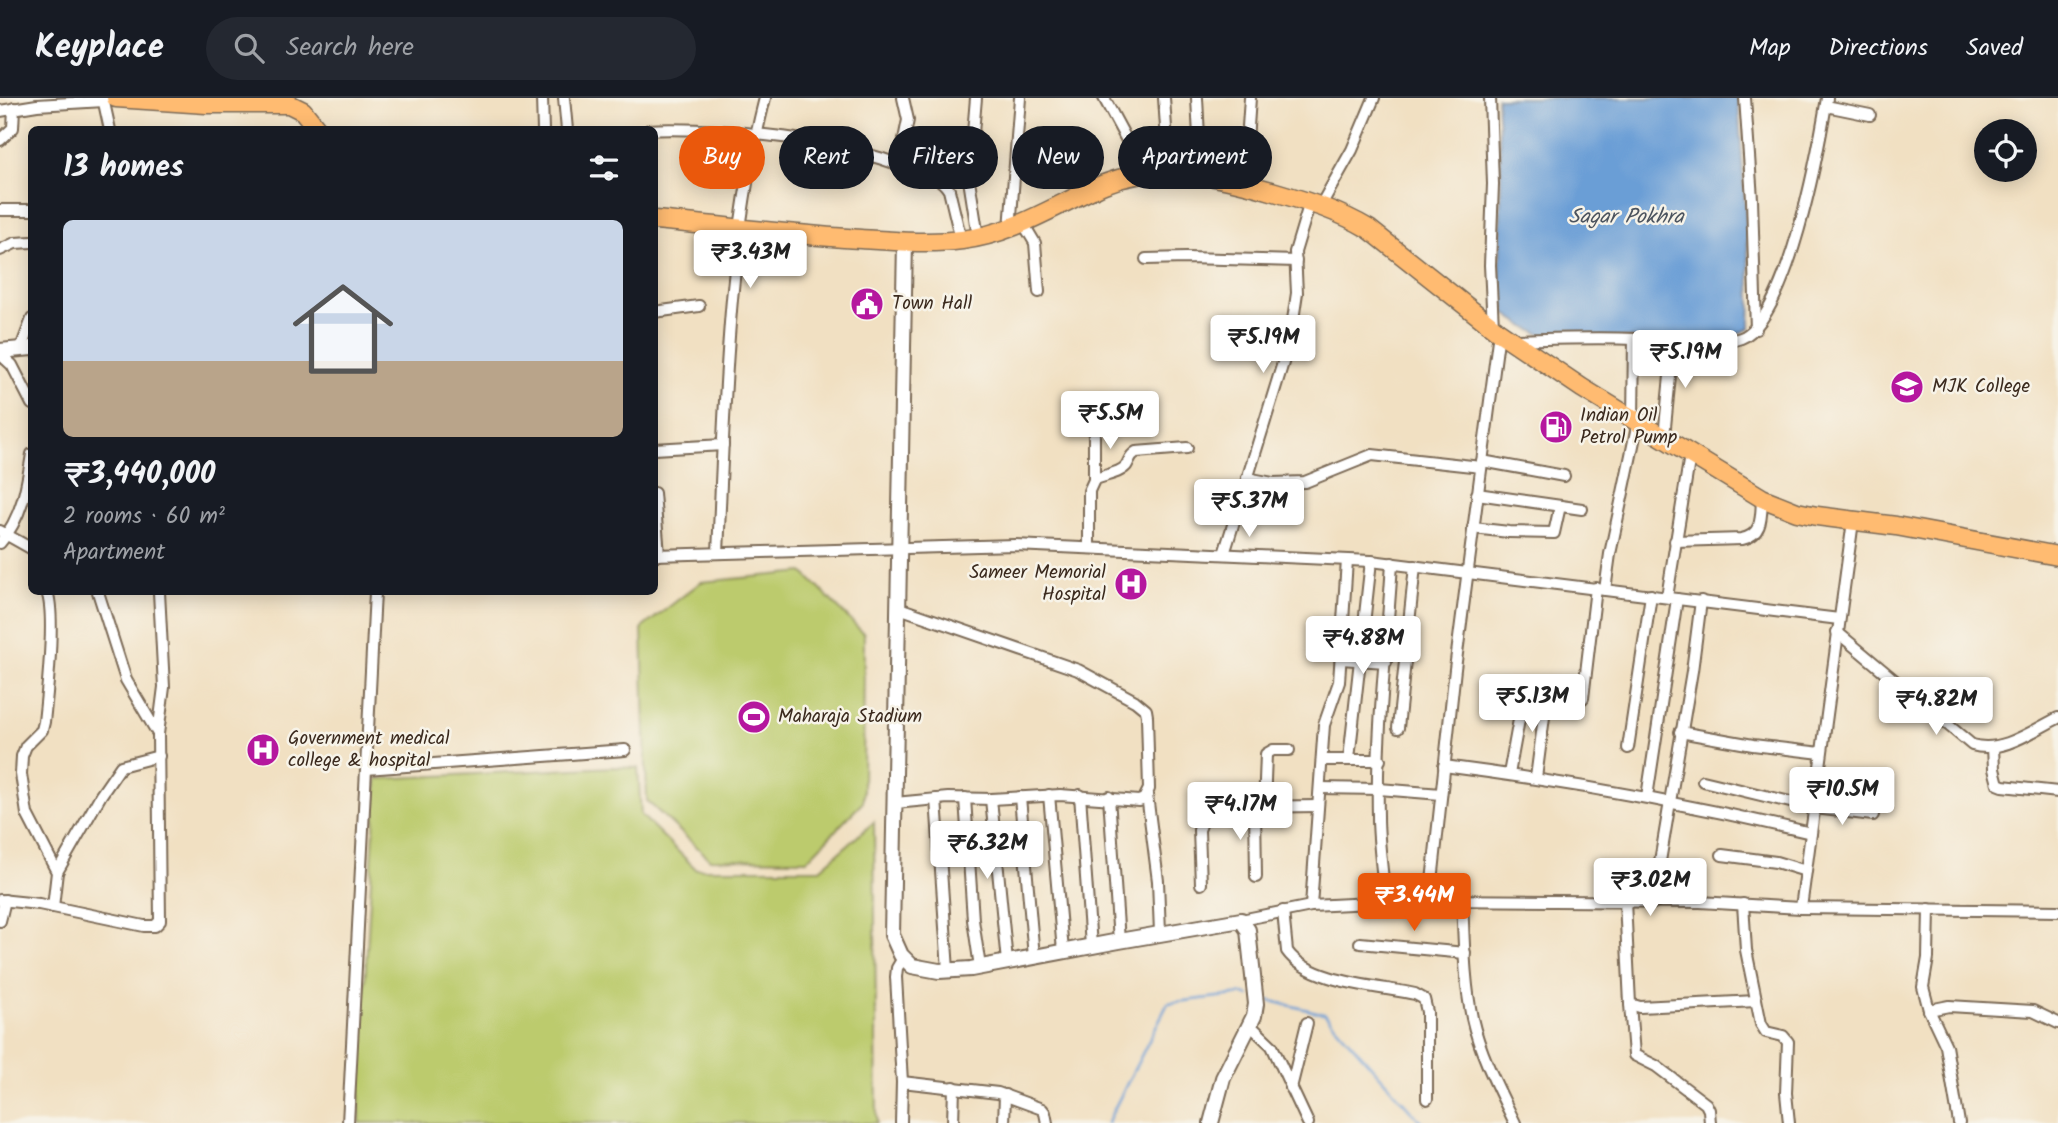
<!DOCTYPE html>
<meta charset="utf-8">
<style>
body{margin:0;font-family:Kalam,sans-serif;background:#242831;color:#f1f3f6;height:100vh;display:flex;flex-direction:column;font-size:26px;white-space:nowrap}
*{box-sizing:border-box;margin:0}
p{font-size:23px;color:#9ea1a6}
.icon{flex:none;width:38px;height:38px;fill:none;stroke:currentColor;stroke-width:2;stroke-linecap:round;stroke-linejoin:round}
.map{position:relative;flex:1;overflow:hidden}
.details{position:absolute;left:28px;top:28px;width:630px;height:469px;display:flex;flex-direction:column;background:#171b24;border-radius:10px;box-shadow:0 4px 18px #0003}
.details>*{flex:none}
.guide{position:absolute;left:679px;top:28px;width:665px;height:63px;display:flex;gap:14px}
.controls{position:absolute;left:1974px;top:21px;display:grid;gap:14px}
.controls a{display:grid;place-items:center;width:63px;height:63px;border-radius:50%;background:#171b24;box-shadow:0 4px 18px #0003;font-size:35px}
.price{position:absolute;translate:-50% -60px;padding:0 16px;border-radius:7px;background:#fff;color:#222;font-size:23px;line-height:46px;filter:drop-shadow(0 2px 4px #0008)}
.price::after{content:'';position:absolute;left:50%;top:42px;width:21px;height:16px;margin-left:-10px;background:inherit;clip-path:polygon(0 0,100% 0,50% 100%)}
.price.selected{background:#ea580c;color:#fff}
ul{padding:0;list-style:none}
li{display:grid;align-content:center;gap:14px;height:371px;padding:0 35px}
li+li{border-top:2px solid #363941}
li span{display:grid;place-items:center;height:217px;border-radius:10px;color:#555}
li>.icon{margin-inline-start:auto}
span .icon{width:126px;height:126px;fill:#fffc;stroke-width:1}
li b{font-size:30px}
h2{display:flex;justify-content:space-between;align-items:center;height:84px;padding:0 35px;font-size:30px}
.chip{padding:0 24px;border-radius:32px;background:#171b24;box-shadow:0 4px 18px #0003;font-size:24px;line-height:63px}
.chip.selected{background:#ea580c;color:#fff}
header{display:flex;align-items:center;gap:42px;box-sizing:border-box;height:98px;padding:0 35px;background:#171b24;border-bottom:2px solid #363941}
header strong{font-size:33px}
nav{display:flex;gap:38px;margin-inline-start:auto;font-size:24px}
.search{width:490px;height:63px;background:#242831;display:flex;align-items:center;gap:18px;box-sizing:border-box;padding:0 24px;border-radius:38px;color:#9ea1a6;font-size:26px}
.map>svg:first-child{display:block}
.green{fill:#bccb6d;stroke:#7c7a46;stroke-width:2}
.water{fill:#6a9ed6;stroke:#52647a;stroke-width:2}
.lines{fill:none;stroke-linecap:round;stroke-linejoin:round}
.stream{stroke:#6a9ed6;stroke-width:2.5}
.minor-casing{stroke:#7b6a57;stroke-width:14}
.tertiary-casing{stroke:#7b6a57;stroke-width:18}
.trunk-casing{stroke:#7b6a57;stroke-width:21}
.minor{stroke:#fff;stroke-width:10}
.tertiary{stroke:#fff;stroke-width:14}
.trunk{stroke:#ffbb71;stroke-width:18}
.labels{text-anchor:middle;dominant-baseline:central;stroke-width:5;stroke-linejoin:round;paint-order:stroke}
.poi-label{font-size:19px;fill:#3b2a1e;stroke:#f7f3e8;text-anchor:start}
.water-label{font-size:21px;font-style:italic;fill:#4b535e;stroke:#f7f3e8}
</style>
<header>
<strong>Keyplace</strong>
<div class="search"><svg class="icon" aria-label="search" viewBox="0 0 24 24"><circle cx="10" cy="10" r="6"/><path d="M15 15l6 6"/></svg>Search here</div>
<nav><a>Map</a><a>Directions</a><a>Saved</a></nav>
</header>
<div class="map">
<svg width="2058" height="1025" viewBox="0 0 2058 1025">
<rect width="100%" height="100%" fill="#f7f3e8"/>
<filter id="ink" filterUnits="userSpaceOnUse"><feTurbulence type="fractalNoise" baseFrequency=".0143" numOctaves="2"/><feDisplacementMap in="SourceGraphic" scale="14" xChannelSelector="R" yChannelSelector="G"/><feConvolveMatrix kernelMatrix="1 2 1 2 8 2 1 2 1" color-interpolation-filters="sRGB"/></filter>
<filter id="wash" filterUnits="userSpaceOnUse"><feTurbulence type="fractalNoise" baseFrequency=".00686" numOctaves="4" result="noise"/><feDisplacementMap in="SourceGraphic" scale="28" xChannelSelector="R" yChannelSelector="G"/><feGaussianBlur stdDeviation="1.57" result="paint"/><feColorMatrix in="noise" values="0 0 0 0 0 0 0 0 0 0 0 0 0 0 0 0 0 1.4 0 .05"/><feComposite in="paint" operator="in"/></filter>
<g filter="url(#wash)">
<rect width="100%" height="100%" fill="#f1e0c2"/>
<!-- green -->
<g class="green">
<path d="M803 474 864 536 863 704 807 762 710 761 647 703 642 530 701 484Z"/>
<path d="M614 669 638 670 641 717 696 771H820L874 724 877 1025H360L359 988 377 681Z"/>
</g>
<!-- water -->
<path class="water" d="M1497 0H1738L1751 200 1750 230 1731 239 1694 242 1545 238 1527 230 1506 216 1500 187 1501 72Z"/>
<g class="lines">
<!-- stream -->
<g class="stream">
<path d="M1259 900 1325 916 1422 1025"/>
<path d="M1107 1025 1168 905 1243 896 1249 898"/>
</g>
</g>
</g>
<g filter="url(#ink)">
<g class="lines">
<defs>
<g id="minor">
<path d="M103 0 110 32"/>
<path d="M542 0 543 32"/>
<path d="M564 0 567 32"/>
<path d="M976 0 969 82 978 139"/>
<path d="M1104 0 1145 76"/>
<path d="M1164 0 1169 74"/>
<path d="M1197 0 1201 77"/>
<path d="M1490 0 1493 86 1490 167 1493 229"/>
<path d="M1745 0 1752 101 1756 231"/>
<path d="M1826 8 1870 17"/>
<path d="M0 13 37 7 104 3"/>
<path d="M649 32C673 30 696 32 719 33 783 37 843 46 903 68 920 74 939 76 949 92L961 142"/>
<path d="M0 42 13 30 14 10"/>
<path d="M899 66 908 22 903 0"/>
<path d="M1244 86 1250 0"/>
<path d="M1321 107 1352 52 1374 0"/>
<path d="M0 112H32"/>
<path d="M1023 125 1035 145 1039 194"/>
<path d="M1010 131 1020 0"/>
<path d="M0 152 15 145 32 144"/>
<path d="M1146 161 1186 160 1296 163"/>
<path d="M654 214 699 208"/>
<path d="M1512 242C1553 241 1594 239 1635 241 1664 243 1714 251 1741 240 1788 222 1819 49 1827 0"/>
<path d="M21 250 32 221"/>
<path d="M0 256 12 267 32 306"/>
<path d="M1633 321 1634 241"/>
<path d="M1664 339 1670 278 1668 243"/>
<path d="M654 351 723 347"/>
<path d="M1482 363 1564 378"/>
<path d="M1247 380 1273 385 1305 384 1372 357 1481 369"/>
<path d="M1094 382V323"/>
<path d="M654 395 659 457"/>
<path d="M1477 396 1582 411"/>
<path d="M1473 430 1509 434 1554 435 1560 408"/>
<path d="M0 433 32 451"/>
<path d="M1675 443 1742 441C1763 437 1761 418 1762 400"/>
<path d="M0 445C22 420 27 388 32 356"/>
<path d="M1089 449V393L1094 382C1103 377 1119 376 1126 368 1130 362 1129 358 1136 354L1187 350"/>
<path d="M718 455C725 303 727 148 765 0"/>
<path d="M1224 456 1290 242 1297 195 1295 154 1310 104"/>
<path d="M654 457 1015 447 1371 463 1839 521"/>
<path d="M1605 492 1610 456 1638 324"/>
<path d="M47 494C56 516 47 597 44 624L42 632 26 648 22 658 21 676 27 716 57 774 53 809"/>
<path d="M98 494 126 582 158 636"/>
<path d="M1667 499 1690 357"/>
<path d="M1837 534 1972 647C2002 656 2032 633 2058 620"/>
<path d="M1341 561 1386 564"/>
<path d="M1583 600 1596 490"/>
<path d="M1398 630 1415 468"/>
<path d="M1680 634 1753 647 1821 655"/>
<path d="M1993 649 1994 671 1998 686 2003 688 2058 694"/>
<path d="M1628 650 1651 497"/>
<path d="M1349 661 1371 463"/>
<path d="M1322 662H1380"/>
<path d="M1444 668C1568 684 1690 706 1811 735"/>
<path d="M366 671 625 652"/>
<path d="M1509 676 1525 589"/>
<path d="M1536 680 1547 596"/>
<path d="M1703 683 1815 710 1873 717"/>
<path d="M1320 690 1379 691 1441 696"/>
<path d="M1049 697 1063 853"/>
<path d="M1080 697 1091 848"/>
<path d="M1147 697 1158 783 1160 835"/>
<path d="M1020 699 1034 859"/>
<path d="M1109 699 1119 843"/>
<path d="M1647 699 1677 501"/>
<path d="M965 700 973 822 980 869"/>
<path d="M936 701 948 872"/>
<path d="M991 701 1007 864"/>
<path d="M895 705 948 700 991 701 1060 697 1139 703 1144 701 1149 691 1147 618 1146 612 1135 603 1078 572 899 510"/>
<path d="M1255 709 1256 779"/>
<path d="M1264 709 1266 656 1273 652H1289"/>
<path d="M1722 757 1776 764 1806 773"/>
<path d="M57 774 101 697 121 668 159 658"/>
<path d="M1201 786 1199 732 1203 722 1216 718 1223 712 1232 709 1318 708"/>
<path d="M0 802 39 806 144 828H155L160 823 158 636 164 589 159 494"/>
<path d="M1430 802 1455 571 1499 234"/>
<path d="M1462 802C1464 841 1464 882 1472 920 1480 956 1499 992 1515 1025"/>
<path d="M1625 803 1630 906 1640 909 1756 903"/>
<path d="M1385 804C1383 775 1378 746 1378 718 1376 634 1387 549 1392 465"/>
<path d="M1653 805 1692 573 1701 503"/>
<path d="M1743 806 1746 852 1761 926 1766 934 1783 938 1788 944 1786 995 1789 1025"/>
<path d="M1311 808 1324 627 1339 584 1347 462"/>
<path d="M1801 810 1853 423"/>
<path d="M1929 811 1928 860 1923 889 1929 912 1946 948 1959 1025"/>
<path d="M1283 813 1287 853C1309 885 1379 888 1415 896L1424 901 1427 914V1001"/>
<path d="M1241 822 1311 808 1430 802 1700 804 1801 810 2058 813"/>
<path d="M0 823 5 802"/>
<path d="M1360 845 1465 855"/>
<path d="M1630 906 1634 957 1656 968 1706 1006 1709 1012 1710 1025"/>
<path d="M1929 912 1949 908 2033 913 2058 925"/>
<path d="M1250 927 1272 948 1308 1025"/>
<path d="M902 984 998 995 1042 1011 1045 1015 1047 1025"/>
<path d="M1291 990 1307 925"/>
<path d="M348 1025 375 494"/>
<path d="M901 1025 902 984 896 879 897 870 903 860"/>
<path d="M953 1025 954 989"/>
<path d="M1004 1025 1005 997"/>
</g>
<g id="tertiary">
<path d="M905 143 892 837 901 857 912 868 939 873 971 871 1119 843 1241 822 1248 832 1256 906 1254 918 1223 980 1211 1025"/>
<path d="M0 253 32 250"/>
</g>
<g id="trunk">
<path d="M116 0 206 6H289L303 13 318 32"/>
<path d="M654 122C723 128 792 137 861 141 894 143 928 146 962 142 1014 136 1057 106 1104 86 1161 63 1219 78 1275 94 1309 104 1339 113 1369 131L1499 234 1582 290 1762 400 1797 414 1817 418 1896 428 2058 458"/>
</g>
</defs>
<!-- minor casing -->
<use href="#minor" class="minor-casing"/>
<!-- tertiary casing -->
<use href="#tertiary" class="tertiary-casing"/>
<!-- trunk casing -->
<use href="#trunk" class="trunk-casing"/>
<!-- minor -->
<use href="#minor" class="minor"/>
<!-- tertiary -->
<use href="#tertiary" class="tertiary"/>
<!-- trunk -->
<use href="#trunk" class="trunk"/>
</g>
</g>
<!-- icons -->
<defs>
<symbol id="civic-disc" viewBox="-11 -11 22 22"><circle r="9.5" fill="#b5179e" stroke="#f7f3e8"/><path d="M-.6-6.5H3V-4.5H.6V-3L4-1V1h2V6H-6V1h2V-1L-.6-3ZM-1.2 2.5V6h2.4V2.5Z" fill="#fff"/></symbol>
<symbol id="university-disc" viewBox="-11 -11 22 22"><circle r="9.5" fill="#b5179e" stroke="#f7f3e8"/><path d="M0-5L7-2L0 1L-7-2ZM-4 1L0 2.5L4 1V4Q0 6-4 4Z" fill="#fff"/></symbol>
<symbol id="fuel-disc" viewBox="-11 -11 22 22"><circle r="9.5" fill="#b5179e" stroke="#f7f3e8"/><path d="M-5.5-6h7V0h2V4h1.3V-2.5L3-4.5l.8-.8L6-3V5H2.5V1h-1V6h-7ZM-4.2-4.7v3.2H.2V-4.7Z" fill="#fff"/></symbol>
<symbol id="hospital-disc" viewBox="-11 -11 22 22"><circle r="9.5" fill="#b5179e" stroke="#f7f3e8"/><path d="M-5-5h3v3.5h4V-5h3V5h-3V1.5h-4V5h-3Z" fill="#fff"/></symbol>
<symbol id="stadium-disc" viewBox="-11 -11 22 22"><circle r="9.5" fill="#b5179e" stroke="#f7f3e8"/><path d="M0-5a6.5 5 0 1 0 0 10a6.5 5 0 1 0 0-10ZM-3.5-1.8h7v3.6h-7Z" fill="#fff"/></symbol>
</defs>
<g fill-rule="evenodd">
<use href="#civic-disc" x="848" y="187" width="38" height="38"/>
<use href="#university-disc" x="1888" y="270" width="38" height="38"/>
<use href="#fuel-disc" x="1537" y="310" width="38" height="38"/>
<use href="#hospital-disc" x="1112" y="467" width="38" height="38"/>
<use href="#stadium-disc" x="735" y="600" width="38" height="38"/>
<use href="#hospital-disc" x="244" y="633" width="38" height="38"/>
</g>
<g class="labels">
<!-- poi labels -->
<g class="poi-label">
<text x="892" y="206">Town Hall</text>
<text x="1932" y="289">MJK College</text>
<text x="1580" y="318">Indian Oil<tspan x="1580" dy="22">Petrol Pump</tspan></text>
<text x="1106" y="475" text-anchor="end">Sameer Memorial<tspan x="1106" dy="22">Hospital</tspan></text>
<text x="778" y="619">Maharaja Stadium</text>
<text x="288" y="641">Government medical<tspan x="288" dy="22">college &amp; hospital</tspan></text>
</g>
<!-- water labels -->
<g class="water-label">
<text x="1626" y="119">Sagar Pokhra</text>
</g>
</g>
</svg>
<div class="controls">
<a><svg class="icon" aria-label="locate" viewBox="0 0 24 24"><circle cx="12" cy="12" r="6"/><path d="M12 2v4M12 18v4M2 12h4M18 12h4"/></svg></a>
</div>
<b class="price" style="left:750px;top:192px">₹3.43M</b>
<b class="price" style="left:1263px;top:277px">₹5.19M</b>
<b class="price" style="left:1685px;top:292px">₹5.19M</b>
<b class="price" style="left:1110px;top:353px">₹5.5M</b>
<b class="price" style="left:1249px;top:441px">₹5.37M</b>
<b class="price" style="left:1363px;top:578px">₹4.88M</b>
<b class="price" style="left:1532px;top:636px">₹5.13M</b>
<b class="price" style="left:1936px;top:639px">₹4.82M</b>
<b class="price" style="left:1842px;top:729px">₹10.5M</b>
<b class="price" style="left:1240px;top:744px">₹4.17M</b>
<b class="price" style="left:987px;top:783px">₹6.32M</b>
<b class="price" style="left:1650px;top:820px">₹3.02M</b>
<b class="price selected" style="left:1414px;top:835px">₹3.44M</b>
<div class="guide">
<a class="chip selected">Buy</a>
<a class="chip">Rent</a>
<a class="chip">Filters</a>
<a class="chip">New</a>
<a class="chip">Apartment</a>
</div>
<section class="details">
<h2>13 homes<svg class="icon" aria-label="filters" viewBox="0 0 24 24"><path d="M4 7h16M4 17h16"/><circle cx="9" cy="7" r="2"/><circle cx="15" cy="17" r="2"/></svg></h2>
<ul>
<li><span style="background:linear-gradient(#c9d6e8 65%,#b9a48a 0)"><svg class="icon" aria-label="home" viewBox="0 0 24 24"><path d="M3 11l9-7 9 7M6 9v11h12V9"/></svg></span><div><b>₹3,440,000</b><p>2 rooms · 60 m²</p><p>Apartment</p></div></li>
</ul>
</section>
</div>
